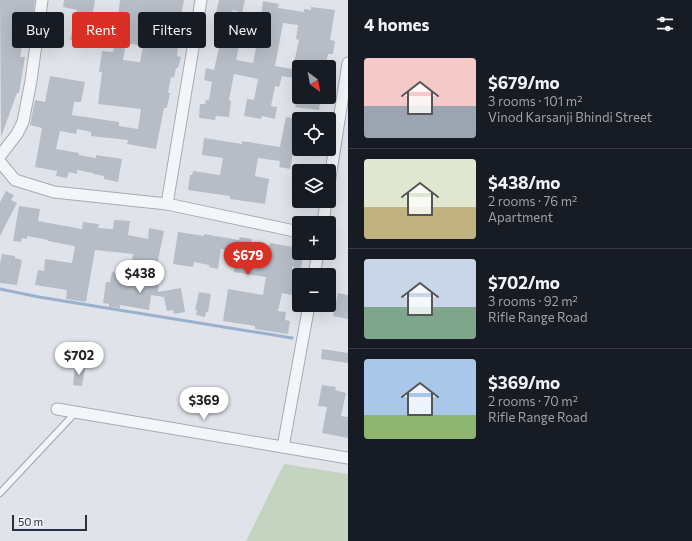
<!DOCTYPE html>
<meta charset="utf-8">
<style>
body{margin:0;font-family:Commissioner,sans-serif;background:#20242c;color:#f1f3f6;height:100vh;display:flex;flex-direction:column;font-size:15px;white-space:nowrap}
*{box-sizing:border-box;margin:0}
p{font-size:13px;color:#9ea1a6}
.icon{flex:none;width:22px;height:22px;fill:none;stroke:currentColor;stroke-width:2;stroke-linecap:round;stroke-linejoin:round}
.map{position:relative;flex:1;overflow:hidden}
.panel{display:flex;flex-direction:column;background:#171b24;width:344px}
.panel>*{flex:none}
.banner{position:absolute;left:12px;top:12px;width:276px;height:36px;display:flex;gap:8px}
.needle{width:26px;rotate:148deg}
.controls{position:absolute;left:292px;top:60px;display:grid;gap:8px}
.controls a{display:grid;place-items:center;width:44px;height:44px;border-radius:4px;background:#171b24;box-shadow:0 4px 16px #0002;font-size:20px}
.scale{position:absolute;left:12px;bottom:10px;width:75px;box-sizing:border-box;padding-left:4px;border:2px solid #273142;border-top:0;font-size:11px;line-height:14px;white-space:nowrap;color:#273142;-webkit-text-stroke:3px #f0f3f7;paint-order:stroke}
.price{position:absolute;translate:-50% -34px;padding:0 9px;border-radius:14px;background:#fff;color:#222;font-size:13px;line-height:26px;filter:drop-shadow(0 1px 2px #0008)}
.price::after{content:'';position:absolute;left:50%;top:24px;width:12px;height:9px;margin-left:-6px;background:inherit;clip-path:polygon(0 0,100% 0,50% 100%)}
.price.on{background:#d93025;color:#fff}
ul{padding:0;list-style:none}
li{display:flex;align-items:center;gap:12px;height:100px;padding:0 16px}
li+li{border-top:1px solid #363941}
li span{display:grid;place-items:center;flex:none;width:112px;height:80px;border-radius:4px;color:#555}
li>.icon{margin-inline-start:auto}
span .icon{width:48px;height:48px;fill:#fffc;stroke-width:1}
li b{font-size:17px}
h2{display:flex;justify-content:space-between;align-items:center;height:48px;padding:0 16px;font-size:17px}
.tag{padding:0 14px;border-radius:4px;background:#171b24;box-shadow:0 4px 16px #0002;font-size:14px;line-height:36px}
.tag.on{background:#d93025;color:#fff}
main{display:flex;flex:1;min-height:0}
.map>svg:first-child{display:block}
.green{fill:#c5d4c1}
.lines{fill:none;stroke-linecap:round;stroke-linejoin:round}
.stream{stroke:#99b1cc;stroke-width:3}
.building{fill:#b7bdc7;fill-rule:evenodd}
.lane-casing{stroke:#a5abb4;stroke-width:8}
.street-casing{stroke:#a5abb4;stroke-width:13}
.lane{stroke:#f3f5f8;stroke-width:5.5}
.street{stroke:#f3f5f8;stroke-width:11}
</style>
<main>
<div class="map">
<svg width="348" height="541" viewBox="0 0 348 541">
<rect width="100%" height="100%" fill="#e0e4ea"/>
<!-- green -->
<path class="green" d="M284 464 348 474V541H246Z"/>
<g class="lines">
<!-- stream -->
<path class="stream" d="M0 289 39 297 292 338"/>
</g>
<!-- building -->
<g class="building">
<path d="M0 0H35L32 24 15 21 12 39 23 41 20 57H25L19 93H17L1 137Z"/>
<path d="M64 0H95L92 18 110 21 111 16 118 17 120 0H184L180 19 177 18 175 38 179 39 177 56 181 57 178 68H176L174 78 171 77 168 93H170L167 108H164L156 149 127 144 128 140 91 136V132L77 129 76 134 60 131 56 149 79 153V155L96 158V155L122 159 118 182 104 179V176L93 174V173L77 170V174L69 172 67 178 56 176 57 171 35 167 42 128 30 125 35 100 45 102 50 76 85 82 81 102H74L72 115 119 122V126L138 129 141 109 98 104 102 72H99L102 51 113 52 116 38 107 36 109 29 91 26 88 44 70 40 77 10 63 7ZM126 43 143 46 140 62 123 60Z"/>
<path d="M219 0H245L242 13 233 10 228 28 242 31 236 60 253 63 259 32 262 33 265 17 261 16 263 1 279 4 278 8 304 12V9L311 10V7L335 10 330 40 335 41 333 54H328L325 67H293L299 40 296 39 298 25 283 23 275 66 299 70V79L282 76 279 87 275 86 271 106 277 107 275 119 262 116 261 119 244 116 247 99 254 100 258 79 234 74 229 100 231 101 229 117 216 116 215 120 199 118 200 104H205L206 100H209L212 82 204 80 206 68 214 70 221 39 214 37 217 22 214 21Z"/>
<path d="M297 97H321L319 110 295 107Z"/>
<path d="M286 117 299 119V138H296L290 169 279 167 280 161 258 158 255 176 269 179 265 204 230 199V196L188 190 190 175H192L193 171 220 175 223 158 202 155 204 138 242 144V141L280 147Z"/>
<path d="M6 191 14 195 11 200 17 203 0 236V202Z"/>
<path d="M19 206 40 209 38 221 82 229 83 222 99 224 98 228 113 229 114 220 130 221 128 235 148 239 149 228 164 231 157 265 132 261 133 254 95 250 86 302 66 299 67 290 35 285 38 270 44 271 45 259 72 263 75 247 74 246 48 241V240L27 236V239L22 238 21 242 13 241Z"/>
<path d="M178 232 204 236V234L239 240 240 237 252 239 251 243 269 246 270 243 299 248V253H302L301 256 303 257 301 269 292 267 298 285 291 295 282 293 278 311 286 312 285 320 290 321 288 334 255 329V326L223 321 228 289 263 295 266 277 234 272 237 251 221 249 218 269 209 267V265L194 262 193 267 173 264Z"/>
<path d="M2 254 15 256V258L22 260 17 285 0 283V264Z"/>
<path d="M112 272 126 274 125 279 149 283V281L159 282 158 292 181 288 185 312 174 314 173 310 167 311 164 297 151 295 149 310 120 305V308L109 307V304L103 303 106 282H110Z"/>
<path d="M199 292 211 294 208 312H206L205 317 196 315 197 310H195Z"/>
<path d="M338 293 348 295V319L333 316Z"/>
<path d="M322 349 348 353V363L321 359Z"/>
<path d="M75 367 85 368 82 386 73 385Z"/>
<path d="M322 385 336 387 335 390 346 393 341 416 348 417V438L322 433 327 407 318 406Z"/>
</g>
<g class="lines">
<defs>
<path id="lane" d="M0 493 76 412"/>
<g id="street">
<path d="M0 156 17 134 23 122 31 81 42 0"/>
<path d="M0 162 15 180 54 192 167 204 299 232"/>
<path d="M329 184 348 63"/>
<path d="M167 204 201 0"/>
<path d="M323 223 326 201"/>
<path d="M314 275 318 253"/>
<path d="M57 409 348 458"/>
<path d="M283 447 309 305"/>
</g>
</defs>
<!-- lane casing -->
<use href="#lane" class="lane-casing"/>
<!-- street casing -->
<use href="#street" class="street-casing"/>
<!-- lane -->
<use href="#lane" class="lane"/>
<!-- street -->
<use href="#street" class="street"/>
</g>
</svg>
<div class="controls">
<a><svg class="needle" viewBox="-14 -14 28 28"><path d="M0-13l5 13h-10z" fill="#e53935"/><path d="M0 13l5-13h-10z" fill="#9ea1a6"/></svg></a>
<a><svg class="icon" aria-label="locate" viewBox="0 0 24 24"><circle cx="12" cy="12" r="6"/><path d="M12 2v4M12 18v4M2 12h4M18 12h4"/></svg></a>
<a><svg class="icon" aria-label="layers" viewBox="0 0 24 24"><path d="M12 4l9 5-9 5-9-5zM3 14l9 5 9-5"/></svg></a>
<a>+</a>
<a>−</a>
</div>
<div class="scale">50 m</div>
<b class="price on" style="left:248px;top:276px">$679</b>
<b class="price" style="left:140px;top:294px">$438</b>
<b class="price" style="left:79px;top:376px">$702</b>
<b class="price" style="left:204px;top:421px">$369</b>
<div class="banner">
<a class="tag">Buy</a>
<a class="tag on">Rent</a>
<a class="tag">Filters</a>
<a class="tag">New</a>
</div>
</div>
<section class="panel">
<h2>4 homes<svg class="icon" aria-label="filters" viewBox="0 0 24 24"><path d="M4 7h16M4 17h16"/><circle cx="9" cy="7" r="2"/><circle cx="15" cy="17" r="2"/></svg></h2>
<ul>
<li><span style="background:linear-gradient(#f6c9c9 60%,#9aa5b1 0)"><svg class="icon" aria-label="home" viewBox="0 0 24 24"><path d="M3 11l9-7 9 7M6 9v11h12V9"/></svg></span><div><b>$679/mo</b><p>3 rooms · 101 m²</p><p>Vinod Karsanji Bhindi Street</p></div></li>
<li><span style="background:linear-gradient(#dfe7d0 60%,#c2b280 0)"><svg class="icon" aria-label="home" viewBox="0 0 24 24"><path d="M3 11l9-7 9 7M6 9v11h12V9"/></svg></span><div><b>$438/mo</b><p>2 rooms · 76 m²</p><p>Apartment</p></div></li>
<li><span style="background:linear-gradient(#c9d6e8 60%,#7fa58c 0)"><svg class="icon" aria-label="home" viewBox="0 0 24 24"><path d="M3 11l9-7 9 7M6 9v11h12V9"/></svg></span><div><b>$702/mo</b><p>3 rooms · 92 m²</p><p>Rifle Range Road</p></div></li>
<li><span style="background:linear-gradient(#a9c7e8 70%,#8fb573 0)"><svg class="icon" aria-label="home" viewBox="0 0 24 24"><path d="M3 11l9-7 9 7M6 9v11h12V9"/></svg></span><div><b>$369/mo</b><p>2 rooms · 70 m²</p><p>Rifle Range Road</p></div></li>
</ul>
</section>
</main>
